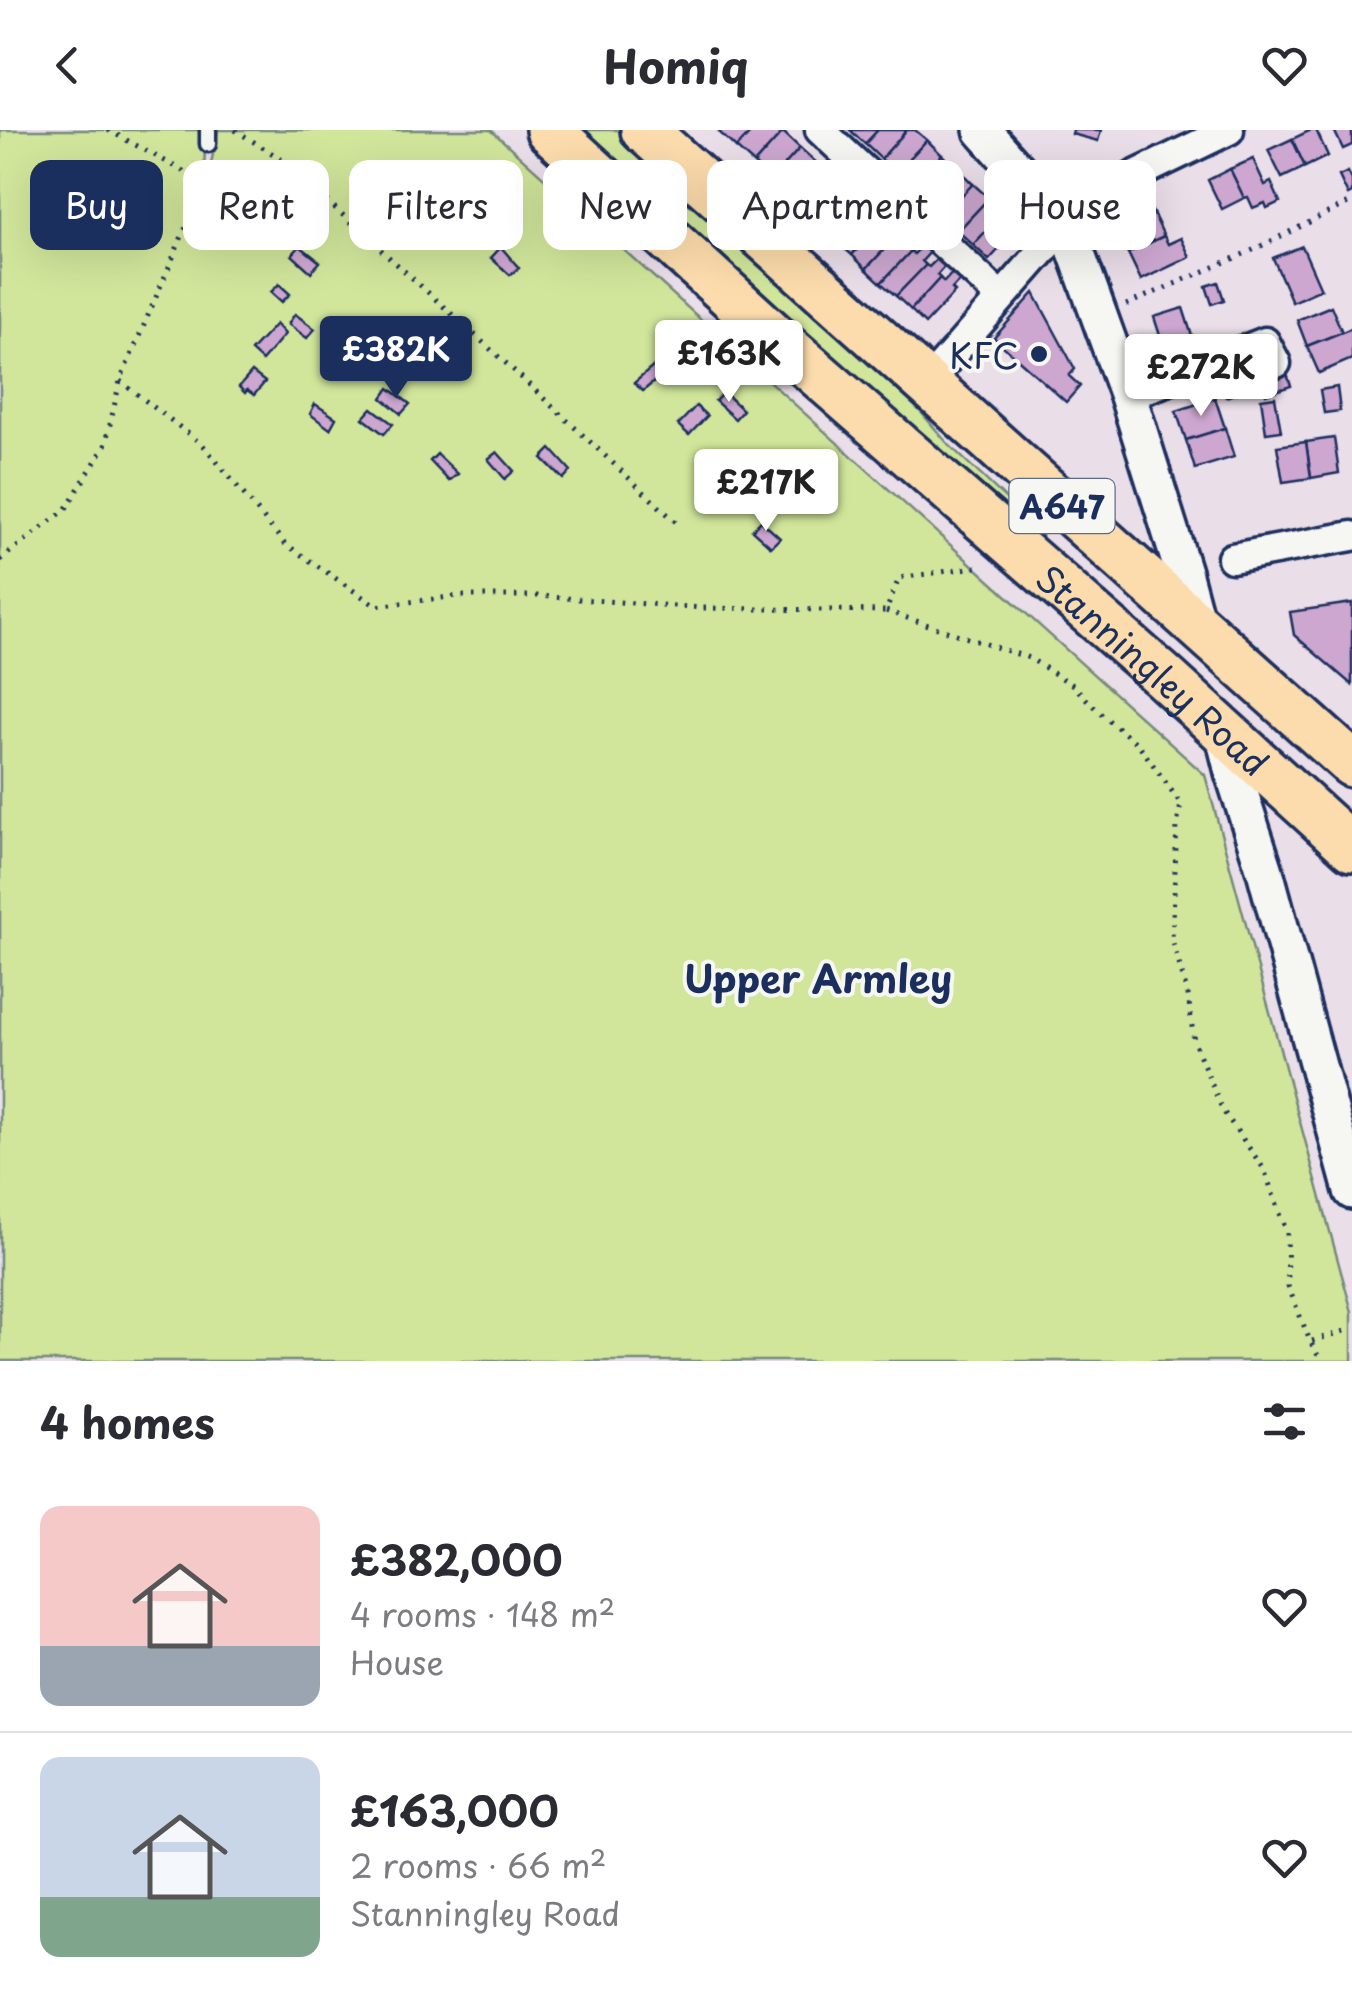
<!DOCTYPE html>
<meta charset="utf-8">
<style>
body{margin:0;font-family:"Playpen Sans",sans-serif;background:#f2f2f3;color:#2b2b33;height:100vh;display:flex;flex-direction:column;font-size:38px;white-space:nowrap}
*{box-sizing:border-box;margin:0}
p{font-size:32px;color:#7c7c81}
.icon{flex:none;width:55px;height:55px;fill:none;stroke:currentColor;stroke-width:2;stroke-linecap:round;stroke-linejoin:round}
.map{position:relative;height:1231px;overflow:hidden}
.panel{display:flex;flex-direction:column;background:#fff;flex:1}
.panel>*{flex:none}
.banner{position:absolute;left:30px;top:30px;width:1292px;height:90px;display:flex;gap:20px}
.price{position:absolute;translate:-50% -85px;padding:0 22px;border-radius:10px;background:#fff;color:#222;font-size:32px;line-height:65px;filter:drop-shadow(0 2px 5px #0008)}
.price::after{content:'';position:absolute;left:50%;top:60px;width:30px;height:22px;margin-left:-15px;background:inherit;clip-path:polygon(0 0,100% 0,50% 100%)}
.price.on{background:#1b2f5e;color:#fff}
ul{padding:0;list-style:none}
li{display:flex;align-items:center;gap:30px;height:250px;padding:0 40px}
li+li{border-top:2px solid #e1e1e2}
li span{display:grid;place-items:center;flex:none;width:280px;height:200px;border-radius:20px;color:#555}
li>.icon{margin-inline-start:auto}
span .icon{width:120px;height:120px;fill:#fffc;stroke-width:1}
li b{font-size:42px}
h2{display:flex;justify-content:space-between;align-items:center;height:120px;padding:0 40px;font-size:42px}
.chip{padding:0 35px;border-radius:20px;background:#fff;box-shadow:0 10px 40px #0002;font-size:35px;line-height:90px}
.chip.on{background:#1b2f5e;color:#fff}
header{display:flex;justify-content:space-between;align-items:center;height:130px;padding:0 40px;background:#fff;font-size:45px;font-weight:700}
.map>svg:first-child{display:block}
.green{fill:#d1e69b;stroke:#768a7c;stroke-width:2.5}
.building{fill:#cda7d0;stroke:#1b2f5e;stroke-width:2.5}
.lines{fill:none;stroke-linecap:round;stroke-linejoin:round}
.service-casing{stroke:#1b2f5e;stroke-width:21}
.minor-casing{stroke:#1b2f5e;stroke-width:35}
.tertiary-casing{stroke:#1b2f5e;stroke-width:42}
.primary-casing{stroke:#1b2f5e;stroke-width:52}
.path{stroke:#1b2f5e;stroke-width:5;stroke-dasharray:2.5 8;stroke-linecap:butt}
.service{stroke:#f6f6f2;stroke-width:14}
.minor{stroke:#f6f6f2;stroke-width:28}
.tertiary{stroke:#f6f6f2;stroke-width:35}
.primary{stroke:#fcdcac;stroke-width:45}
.poi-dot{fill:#1b2f5e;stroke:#f6f6f2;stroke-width:4}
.labels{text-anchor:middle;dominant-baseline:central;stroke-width:8;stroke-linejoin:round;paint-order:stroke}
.shield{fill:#f6f6f2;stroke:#5d6b8a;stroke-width:2.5}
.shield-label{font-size:32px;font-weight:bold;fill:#1b2f5e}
.poi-label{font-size:35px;fill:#1b2f5e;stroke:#f6f6f2;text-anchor:end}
.street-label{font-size:35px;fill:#1b2f5e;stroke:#f6f6f2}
.neighbourhood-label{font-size:38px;font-weight:bold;fill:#1b2f5e;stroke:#f6f6f2}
</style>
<header><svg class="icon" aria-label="back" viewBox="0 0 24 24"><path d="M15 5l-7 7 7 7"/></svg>Homiq<svg class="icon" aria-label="heart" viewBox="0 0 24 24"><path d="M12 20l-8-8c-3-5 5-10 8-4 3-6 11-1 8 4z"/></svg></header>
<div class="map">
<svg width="1352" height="1231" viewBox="0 0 1352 1231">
<rect width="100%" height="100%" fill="#eadee8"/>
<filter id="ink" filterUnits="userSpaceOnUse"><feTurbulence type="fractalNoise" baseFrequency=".01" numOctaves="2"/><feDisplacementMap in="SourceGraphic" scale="20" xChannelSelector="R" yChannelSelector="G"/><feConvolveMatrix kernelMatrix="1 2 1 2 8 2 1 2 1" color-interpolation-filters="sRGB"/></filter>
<g filter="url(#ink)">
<!-- green -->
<g class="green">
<path d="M0 0H205L204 68 218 0H491L1205 645 1352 1182V1231H0Z"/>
<path d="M568 0H618L814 176 813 181 919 280 949 315 1042 403 1044 425Z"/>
</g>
<!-- building -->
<g class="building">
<path d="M721 0H753L736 18 719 2Z"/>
<path d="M753 0H781L783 2 754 34 736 18Z"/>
<path d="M850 0H878L865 14Z"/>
<path d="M878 0H907L881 29 865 14Z"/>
<path d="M907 0H915L927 10 896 43 881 29Z"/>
<path d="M1073 0H1101L1098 11 1072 4Z"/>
<path d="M1311 0H1316L1328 26 1305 37 1292 9Z"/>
<path d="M1334 0H1352V15L1343 19Z"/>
<path d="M783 2 800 18 771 50 754 34Z"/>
<path d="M1292 9 1305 37 1282 48 1268 20Z"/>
<path d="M927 10 942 25 912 57 896 43Z"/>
<path d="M800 18 818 34 788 66 771 50Z"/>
<path d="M942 25 958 39 927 72 912 57Z"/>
<path d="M830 29 839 37 830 46 835 50 805 82 788 66 818 34 822 38Z"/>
<path d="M1253 29 1265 55 1271 52 1280 72 1267 78 1265 73 1253 78 1248 67 1244 68 1230 39Z"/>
<path d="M958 39 973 54 942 86 927 72Z"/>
<path d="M1230 39 1244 68 1222 79 1208 50Z"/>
<path d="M1348 42 1352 50V63L1348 65 1339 46Z"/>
<path d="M847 44 856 53 848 62 852 66 822 98 805 82 835 50 839 54Z"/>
<path d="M973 54 989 68 958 101 942 86Z"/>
<path d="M864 60 872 68 864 77 867 80 837 112 822 98 852 66 856 69Z"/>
<path d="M989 68 1004 82 973 115 958 101Z"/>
<path d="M879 75 888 83 879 92 881 93 852 125 837 112 867 80 871 84Z"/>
<path d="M1151 79 1164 106 1128 123 1115 96Z"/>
<path d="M1004 82 1019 97 989 130 973 115Z"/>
<path d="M895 88 903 95 894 105 896 107 866 139 852 125 881 93 886 98Z"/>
<path d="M910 100 918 108 908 118 911 121 881 153 866 139 896 107 900 111Z"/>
<path d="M1164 106 1168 114 1181 108 1190 127 1141 150 1128 123Z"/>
<path d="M924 114 931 121 922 131 926 135 896 166 881 153 911 121 914 124Z"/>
<path d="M300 116 320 132 311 142 292 125Z"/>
<path d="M1302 116 1321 159 1292 172 1273 128Z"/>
<path d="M501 117 519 138 510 145 491 128Z"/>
<path d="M939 127 947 134 937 145 940 148 911 180 896 166 926 135 929 137Z"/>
<path d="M955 140 963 147 952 159 955 162 925 194 911 180 940 148 944 152Z"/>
<path d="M1218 152 1224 170 1212 174 1206 156Z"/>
<path d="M279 154 290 164 282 172 271 162Z"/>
<path d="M1034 163 1075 239 1069 246 1080 256 1066 272 994 208Z"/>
<path d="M1331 176 1342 202 1307 216 1297 190Z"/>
<path d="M1183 178 1192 206 1186 208 1190 220 1172 226 1168 214 1163 215 1154 187Z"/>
<path d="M295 184 315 199 307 208 288 194Z"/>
<path d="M276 194 285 204 262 231 251 221Z"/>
<path d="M1352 198V229L1319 243 1307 216Z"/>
<path d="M654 236 662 245 643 261 634 253Z"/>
<path d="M1285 238 1291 256 1266 264 1260 246Z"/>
<path d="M252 242 265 252 254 265 247 260 245 263 239 257Z"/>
<path d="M1246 247 1249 259 1226 267 1222 255Z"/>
<path d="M1337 257 1340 281 1324 283 1320 260Z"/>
<path d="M389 258 410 274 401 284 382 268Z"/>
<path d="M724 262 743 280 735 289 715 271Z"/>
<path d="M1275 267 1281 301 1266 303 1261 269Z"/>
<path d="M1215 268 1225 298 1186 310 1176 281Z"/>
<path d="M315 274 336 288 330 299 310 284Z"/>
<path d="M696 276 707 286 689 305 678 295Z"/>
<path d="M372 278 393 294 384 304 363 288Z"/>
<path d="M1225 298 1234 327 1195 339 1186 310Z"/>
<path d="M1334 308 1339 343 1311 348 1306 312Z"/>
<path d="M1306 312 1311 348 1283 352 1277 316Z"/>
<path d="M551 319 571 341 563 349 542 328Z"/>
<path d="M497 322 514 341 505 349 488 329Z"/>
<path d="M437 324 458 344 449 351 430 331Z"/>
<path d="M761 391 780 408 771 417 752 400Z"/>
<path d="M1352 473V555L1294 505 1290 482Z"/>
</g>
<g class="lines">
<defs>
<path id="service" d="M208 14V0"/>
<g id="minor">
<path d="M820 0 1001 167"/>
<path d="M1057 83 1229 0"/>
<path d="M926 254 1066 94"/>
<path d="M1128 266 1265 212 1276 233"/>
<path d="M1232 428 1352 406"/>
</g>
<g id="tertiary">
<path d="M982 0 1066 94 1128 266 1183 442 1198 498"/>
<path d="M1223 602 1233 642 1265 741 1352 1061"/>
</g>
<g id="primary">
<path id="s1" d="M549 0 783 214 1163 546 1352 718"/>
<path d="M644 0 1352 634"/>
</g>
</defs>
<!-- service casing -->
<use href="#service" class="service-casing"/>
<!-- minor casing -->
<use href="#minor" class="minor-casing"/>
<!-- tertiary casing -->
<use href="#tertiary" class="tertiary-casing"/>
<!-- primary casing -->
<use href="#primary" class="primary-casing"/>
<!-- path -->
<g class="path">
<path d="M108 0 198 49"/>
<path d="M235 0 281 29 509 236 677 393"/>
<path d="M1126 175 1253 120 1352 71"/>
<path d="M120 251 203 315 284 413 376 476 459 466H538L702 478 886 481 899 448 983 436"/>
<path d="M0 430 65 380 105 316 120 251 189 90 202 34"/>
<path d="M886 481 1029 528 1073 555 1102 585 1139 615 1181 674 1177 695 1172 809 1188 865 1194 912 1223 981 1264 1039 1287 1103 1288 1156 1310 1211 1321 1231"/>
<path d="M1312 1211 1352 1199"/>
</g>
<!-- service -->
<use href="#service" class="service"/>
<!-- minor -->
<use href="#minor" class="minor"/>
<!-- tertiary -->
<use href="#tertiary" class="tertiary"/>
<!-- primary -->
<use href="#primary" class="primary"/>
</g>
</g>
<!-- markers -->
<circle class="poi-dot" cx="1039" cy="224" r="10"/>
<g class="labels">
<!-- shield labels -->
<rect class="shield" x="1009.5" y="349" width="105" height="54" rx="8"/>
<g class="shield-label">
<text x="1062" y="376">A647</text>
</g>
<!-- poi labels -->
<g class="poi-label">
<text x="1019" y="224">KFC</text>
</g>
<!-- street labels -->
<g class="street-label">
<text stroke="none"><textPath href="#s1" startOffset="810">Stanningley Road</textPath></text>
</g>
<!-- neighbourhood labels -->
<g class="neighbourhood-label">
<text x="818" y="847">Upper Armley</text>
</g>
</g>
</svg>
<b class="price on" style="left:396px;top:271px">£382K</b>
<b class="price" style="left:729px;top:275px">£163K</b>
<b class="price" style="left:1201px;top:289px">£272K</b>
<b class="price" style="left:766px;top:404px">£217K</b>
<div class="banner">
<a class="chip on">Buy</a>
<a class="chip">Rent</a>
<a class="chip">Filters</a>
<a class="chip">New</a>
<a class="chip">Apartment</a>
<a class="chip">House</a>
</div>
</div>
<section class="panel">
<h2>4 homes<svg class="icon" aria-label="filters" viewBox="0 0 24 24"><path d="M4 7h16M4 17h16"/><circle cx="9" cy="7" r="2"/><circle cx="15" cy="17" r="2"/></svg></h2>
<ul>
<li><span style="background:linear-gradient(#f6c9c9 70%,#9aa5b1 0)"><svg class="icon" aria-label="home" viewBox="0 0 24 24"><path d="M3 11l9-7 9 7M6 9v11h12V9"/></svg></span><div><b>£382,000</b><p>4 rooms · 148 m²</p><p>House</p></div><svg class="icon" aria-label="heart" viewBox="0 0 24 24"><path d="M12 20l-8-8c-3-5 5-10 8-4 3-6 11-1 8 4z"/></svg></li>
<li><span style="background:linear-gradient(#c9d6e8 70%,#7fa58c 0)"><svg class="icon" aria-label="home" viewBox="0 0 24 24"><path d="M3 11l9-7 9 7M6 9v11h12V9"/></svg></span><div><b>£163,000</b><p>2 rooms · 66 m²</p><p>Stanningley Road</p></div><svg class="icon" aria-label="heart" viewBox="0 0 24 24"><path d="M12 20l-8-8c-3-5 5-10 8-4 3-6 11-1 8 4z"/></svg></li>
</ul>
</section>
